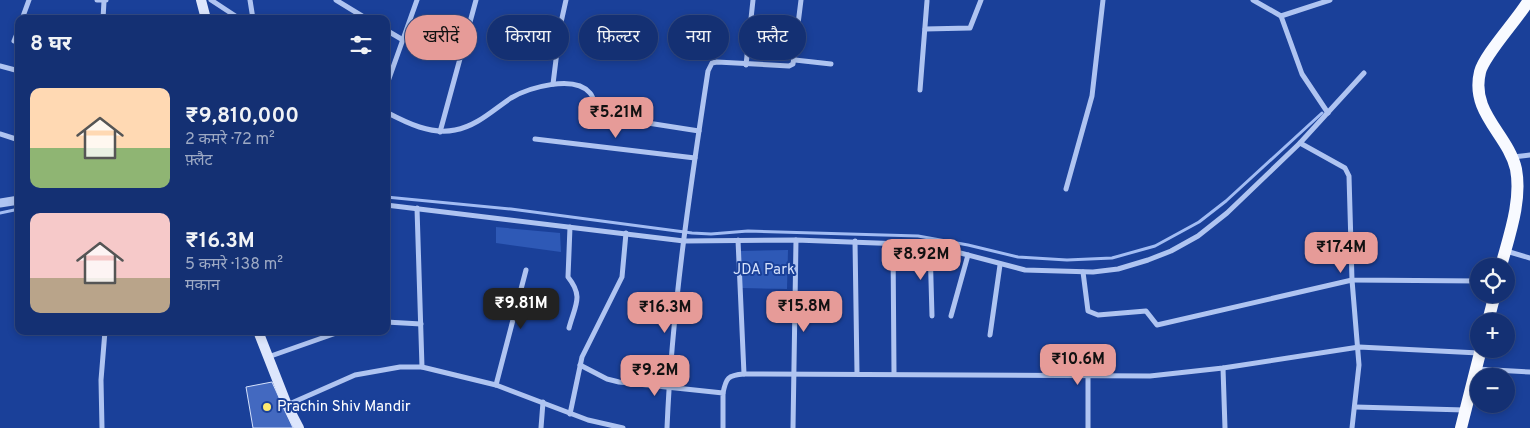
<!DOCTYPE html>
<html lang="hi">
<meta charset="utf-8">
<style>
body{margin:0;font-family:Overpass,"Noto Sans Devanagari",sans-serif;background:#213c7b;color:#f1f3f6;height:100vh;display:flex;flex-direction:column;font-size:19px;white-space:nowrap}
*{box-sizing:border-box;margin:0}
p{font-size:16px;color:#9da9c4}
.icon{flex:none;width:28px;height:28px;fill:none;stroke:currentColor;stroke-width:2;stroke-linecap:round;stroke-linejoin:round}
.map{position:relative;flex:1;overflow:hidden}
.side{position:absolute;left:15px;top:15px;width:375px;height:320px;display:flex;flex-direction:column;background:#143073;border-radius:10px;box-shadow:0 2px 8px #0003,0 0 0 1px #334b85}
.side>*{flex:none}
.guide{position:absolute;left:405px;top:15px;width:475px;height:45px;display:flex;gap:10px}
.fabs{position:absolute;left:1470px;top:258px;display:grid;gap:10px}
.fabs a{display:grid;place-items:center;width:45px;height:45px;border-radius:50%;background:#143073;box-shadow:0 2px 8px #0003,0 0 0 1px #334b85;font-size:25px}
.price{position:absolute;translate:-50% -42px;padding:0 11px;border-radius:10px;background:#e69b98;color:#111;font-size:16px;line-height:32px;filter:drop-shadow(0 1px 2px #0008)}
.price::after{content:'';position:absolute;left:50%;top:30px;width:15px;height:11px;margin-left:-8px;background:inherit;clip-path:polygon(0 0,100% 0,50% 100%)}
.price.on{background:#222;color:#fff}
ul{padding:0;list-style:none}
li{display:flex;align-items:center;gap:15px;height:125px;padding:0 15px}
li span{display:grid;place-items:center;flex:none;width:140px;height:100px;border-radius:10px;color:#555}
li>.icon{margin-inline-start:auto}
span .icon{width:60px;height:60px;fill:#fffc;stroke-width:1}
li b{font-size:21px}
h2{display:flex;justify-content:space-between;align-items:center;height:60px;padding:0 15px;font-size:21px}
.chip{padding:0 18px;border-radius:22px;background:#143073;box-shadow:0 2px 8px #0003,0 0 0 1px #334b85;font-size:18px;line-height:45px}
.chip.on{background:#e69b98;color:#111}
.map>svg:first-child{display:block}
.green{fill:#2e59b6}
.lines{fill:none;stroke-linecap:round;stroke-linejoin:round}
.stream{stroke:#a2bcf3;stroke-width:3}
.building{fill:#4369c0;stroke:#d6e2fc}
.minor{stroke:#afc4f1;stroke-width:5}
.tertiary{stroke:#afc4f1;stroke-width:9}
.secondary{stroke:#dde6fc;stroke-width:10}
.primary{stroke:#f8faff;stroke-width:12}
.poi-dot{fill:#ffe96e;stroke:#1a4099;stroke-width:2}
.labels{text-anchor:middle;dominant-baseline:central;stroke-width:4;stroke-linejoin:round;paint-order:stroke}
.park-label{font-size:15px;fill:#d6e2fc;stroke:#1a4099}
.poi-label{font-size:15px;fill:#fff;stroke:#1a4099;text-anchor:start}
</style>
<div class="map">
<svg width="1530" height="428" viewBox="0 0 1530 428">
<rect width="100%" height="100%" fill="#1a4099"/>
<!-- green -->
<g class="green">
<path d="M496 227 560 233 561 252 496 243Z"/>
<path d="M788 250 787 289 742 288 741 251Z"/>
</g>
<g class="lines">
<!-- stream -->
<g class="stream">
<path d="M386 197 511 209 692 233 711 234 748 231 918 236 968 245 1018 257 1067 260 1112 258 1155 246 1199 222 1226 201 1322 113"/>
<path d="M0 213 19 209"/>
</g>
</g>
<!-- building -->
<path class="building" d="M272 382 293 428H253L246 387Z"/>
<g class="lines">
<!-- minor -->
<g class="minor">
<path d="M97 0H106"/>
<path d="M211 0 240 19"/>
<path d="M250 0 253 19"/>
<path d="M336 0 367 19"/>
<path d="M1253 0 1281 16"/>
<path d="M22 19 29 0"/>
<path d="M103 19 104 1"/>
<path d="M925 29 970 28 981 0"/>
<path d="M386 30 403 40"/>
<path d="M14 41 19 29"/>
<path d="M795 60 831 64"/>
<path d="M746 65 753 0"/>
<path d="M0 66 19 71"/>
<path d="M553 84 560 27 566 0"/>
<path d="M386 87 417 0"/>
<path d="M920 90 927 1"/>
<path d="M386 112C407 123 431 135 455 130 477 126 493 110 511 98 528 88 574 74 590 93 595 98 594 107 597 114L603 116 699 131"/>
<path d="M1328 113 1302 74 1281 16 1330 0"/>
<path d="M440 132 476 0"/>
<path d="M0 134 19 140"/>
<path d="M535 139 695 158"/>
<path d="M1300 143 1345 168 1349 176 1352 280 1479 281"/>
<path d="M1513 157 1530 155"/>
<path d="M1066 189 1092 96 1103 0"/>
<path d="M386 205 684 241 796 240 930 245 1025 270 1093 272 1118 269 1148 260 1171 251 1198 236 1227 213 1300 143 1364 73"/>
<path d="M417 208 422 367"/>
<path d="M855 241 857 373"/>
<path d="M893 242 894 373"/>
<path d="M930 245 932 316"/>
<path d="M1506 251 1530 258"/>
<path d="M1083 272 1088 311 1098 315 1146 311 1157 325 1352 280 1359 365 1352 428"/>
<path d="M951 316 968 255"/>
<path d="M386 322 421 324"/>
<path d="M569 328C575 305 584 297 568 277L570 227"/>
<path d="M990 335 1000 265"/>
<path d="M268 357 342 331"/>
<path d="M580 365 607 379 619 382 723 393V428"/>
<path d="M1223 368 1225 428"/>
<path d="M1476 369 1530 372"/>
<path d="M744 374 1150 376 1223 368 1359 347 1479 353"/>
<path d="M496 385 526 270"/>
<path d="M723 393C726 378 728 375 744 374L738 240"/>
<path d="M287 405 355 375 400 367H422L496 385 588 420 623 428"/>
<path d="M1355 407 1465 410"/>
<path d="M570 414 582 357 622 277 626 233"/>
<path d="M102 428 101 380 105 331"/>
<path d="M541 428 543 402"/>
<path d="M667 428C672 308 690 189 708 71L712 63 717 62 789 66 793 64 801 0"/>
<path d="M793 428 796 240"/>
<path d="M1088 428V376"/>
</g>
<!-- tertiary -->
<path class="tertiary" d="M0 203 19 200"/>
<!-- secondary -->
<g class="secondary">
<path d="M201 0 206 19"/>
<path d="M258 331 287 405 299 428"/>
</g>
<!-- primary -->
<g class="primary">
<path d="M1501 266C1509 236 1522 201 1516 169 1508 134 1470 113 1480 72 1484 55 1518 19 1529 0"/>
<path d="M1488 321 1495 294"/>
<path d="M1461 428 1481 349"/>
</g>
</g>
<!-- markers -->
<circle class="poi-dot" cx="267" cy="407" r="5"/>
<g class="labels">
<!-- park labels -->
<g class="park-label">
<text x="764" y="270">JDA Park</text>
</g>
<!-- poi labels -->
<g class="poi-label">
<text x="277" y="407">Prachin Shiv Mandir</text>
</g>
</g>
</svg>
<div class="fabs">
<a><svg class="icon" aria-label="locate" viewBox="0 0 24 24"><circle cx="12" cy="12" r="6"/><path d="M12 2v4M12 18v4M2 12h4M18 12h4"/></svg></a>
<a>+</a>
<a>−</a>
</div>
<b class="price" style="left:616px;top:139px">₹5.21M</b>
<b class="price" style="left:1341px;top:274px">₹17.4M</b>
<b class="price" style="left:921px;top:281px">₹8.92M</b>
<b class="price on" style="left:521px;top:330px">₹9.81M</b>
<b class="price" style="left:804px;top:333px">₹15.8M</b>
<b class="price" style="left:665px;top:334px">₹16.3M</b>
<b class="price" style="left:1078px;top:386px">₹10.6M</b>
<b class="price" style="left:655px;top:397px">₹9.2M</b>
<div class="guide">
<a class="chip on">खरीदें</a>
<a class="chip">किराया</a>
<a class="chip">फ़िल्टर</a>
<a class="chip">नया</a>
<a class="chip">फ़्लैट</a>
</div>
<section class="side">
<h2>8 घर<svg class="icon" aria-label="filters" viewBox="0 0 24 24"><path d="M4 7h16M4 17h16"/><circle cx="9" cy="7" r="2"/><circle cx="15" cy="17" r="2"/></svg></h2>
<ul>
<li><span style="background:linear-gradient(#ffd9b3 60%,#8fb573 0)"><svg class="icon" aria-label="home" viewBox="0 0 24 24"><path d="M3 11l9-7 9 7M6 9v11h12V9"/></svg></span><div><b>₹9,810,000</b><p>2 कमरे · 72 m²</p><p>फ़्लैट</p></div></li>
<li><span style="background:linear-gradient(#f6c9c9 65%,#b9a48a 0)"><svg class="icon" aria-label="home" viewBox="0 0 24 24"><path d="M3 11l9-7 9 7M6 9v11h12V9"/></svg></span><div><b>₹16.3M</b><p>5 कमरे · 138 m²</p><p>मकान</p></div></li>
</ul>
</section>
</div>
